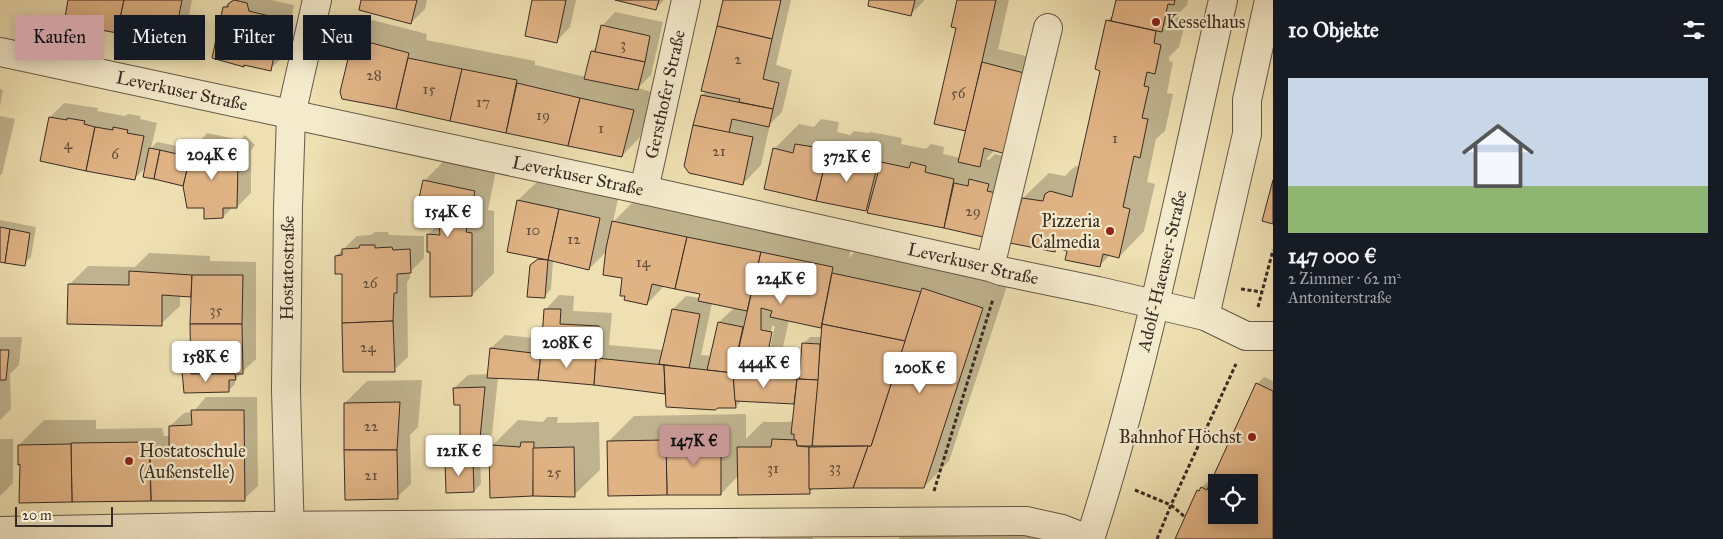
<!DOCTYPE html>
<html lang="de">
<meta charset="utf-8">
<style>
body{margin:0;font-family:"IM FELL Great Primer",serif;background:#242831;color:#f1f3f6;height:100vh;display:flex;flex-direction:column;font-size:19px;white-space:nowrap}
*{box-sizing:border-box;margin:0}
p{font-size:16px;color:#9ea1a6}
.icon{flex:none;width:28px;height:28px;fill:none;stroke:currentColor;stroke-width:2;stroke-linecap:round;stroke-linejoin:round}
.map{position:relative;flex:1;overflow:hidden}
.panel{display:flex;flex-direction:column;background:#171b24;width:450px}
.panel>*{flex:none}
.top-card{position:absolute;left:15px;top:15px;width:475px;height:45px;display:flex;gap:10px}
.tools{position:absolute;left:1208px;top:474px;display:grid;gap:10px}
.tools a{display:grid;place-items:center;width:50px;height:50px;border-radius:0px;background:#171b24;box-shadow:0 2px 12px #0003;font-size:25px}
.scale{position:absolute;left:15px;bottom:12px;width:98px;box-sizing:border-box;padding-left:5px;border:2px solid #382b23;border-top:0;font-size:14px;line-height:18px;white-space:nowrap;color:#382b23;-webkit-text-stroke:4px #f4ebcd;paint-order:stroke}
.price{position:absolute;translate:-50% -42px;padding:0 11px;border-radius:5px;background:#fff;color:#222;font-size:16px;line-height:32px;filter:drop-shadow(0 1px 2px #0008)}
.price::after{content:'';position:absolute;left:50%;top:30px;width:15px;height:11px;margin-left:-8px;background:inherit;clip-path:polygon(0 0,100% 0,50% 100%)}
.price.on{background:#c59692;color:#111}
ul{padding:0;list-style:none}
li{display:grid;align-content:center;gap:10px;height:265px;padding:0 15px}
li+li{border-top:1px solid #363941}
li span{display:grid;place-items:center;height:155px;border-radius:0px;color:#555}
li>.icon{margin-inline-start:auto}
span .icon{width:90px;height:90px;fill:#fffc;stroke-width:1}
li b{font-size:21px}
h2{display:flex;justify-content:space-between;align-items:center;height:60px;padding:0 15px;font-size:21px}
.chip{padding:0 18px;border-radius:0px;background:#171b24;box-shadow:0 2px 12px #0003;font-size:18px;line-height:45px}
.chip.on{background:#c59692;color:#111}
main{display:flex;flex:1;min-height:0}
.map>svg:first-child{display:block}
.shadow{fill:#0003;fill-rule:evenodd}
.building{fill:#e0b385;stroke:#382b23;fill-rule:evenodd}
.lines{fill:none;stroke-linecap:round;stroke-linejoin:round}
.minor-casing{stroke:#665847;stroke-width:30}
.path{stroke:#382b23;stroke-width:3;stroke-dasharray:4 2.5;stroke-linecap:butt}
.minor{stroke:#f4ebcd;stroke-width:28}
.poi-dot{fill:#8f2418;stroke:#f4ebcd;stroke-width:2}
.labels{text-anchor:middle;dominant-baseline:central;stroke-width:4.5;stroke-linejoin:round;paint-order:stroke}
.number-label{font-size:15px;fill:#624d3c}
.poi-label{font-size:18px;fill:#382b23;stroke:#f4ebcd;text-anchor:start}
.street-label{font-size:18px;fill:#382b23;stroke:#f4ebcd}
</style>
<main>
<div class="map">
<svg width="1273" height="539" viewBox="0 0 1273 539">
<rect width="100%" height="100%" fill="#eee0b2"/>
<filter id="stains"><feTurbulence type="fractalNoise" baseFrequency=".004" numOctaves="4"/><feColorMatrix values="0 0 0 0 .2 0 0 0 0 .09 0 0 0 0 .02 0 0 0 .5 -.17"/></filter>
<radialGradient id="worn" r=".72"><stop offset=".6" stop-color="#630" stop-opacity="0"/><stop offset="1" stop-color="#630" stop-opacity=".3"/></radialGradient>
<!-- shadow -->
<g class="shadow">
<path d="M70 0H192L186 30 173 43Z"/>
<path d="M232 0H271L294 5 284 56 270 69 246 64 244 66 224 7Z"/>
<path d="M362 0H427L425 9 411 23Z"/>
<path d="M533 0H576L570 27 557 41Z"/>
<path d="M621 0H664L656 8Z"/>
<path d="M724 0H791L776 65 792 70 782 112 770 124 761 165 743 184 702 95 707 91Z"/>
<path d="M870 0H925L911 14Z"/>
<path d="M959 0H1009L998 49 1037 59 993 152 986 159 989 160 995 154 1014 159 992 238 944 226 871 204 865 210 765 188 774 149 799 124 814 127 821 119 839 122 837 132 850 135 854 131 868 133 870 132 902 138 901 144 926 149 931 144 944 147 943 154 961 158 967 130 957 27Z"/>
<path d="M1117 0H1188L1187 5 1180 12 1178 18 1186 20 1179 47 1169 57V61L1173 62 1167 93 1173 94 1165 131 1156 139 1147 182 1155 184 1144 231 1119 257 1110 255 1099 266 1068 250 1058 247 1055 250 1023 198 1049 173 1065 176 1072 169 1076 166 1080 167 1102 70 1107 21 1114 14Z"/>
<path d="M615 12 663 22 651 75 638 88 652 92 640 137 622 156 343 98 354 39 372 20 427 34 426 40 535 61V65L586 77 592 51 598 45 602 26Z"/>
<path d="M0 89 3 90 0 106Z"/>
<path d="M64 103 98 108 97 111 125 116 128 114 141 116 140 119 157 123 151 148 157 142 193 149 207 133 240 140 245 135 255 145 251 150V193L237 207H233L223 217 205 207 185 185 146 167 134 179 42 160 50 117Z"/>
<path d="M0 116 15 119 2 174 0 176Z"/>
<path d="M446 159 496 170 488 210 494 211V273L472 295 431 251 428 235 438 224 424 181Z"/>
<path d="M537 182 618 199 613 222 632 203 851 248 849 258 855 252 1008 283 949 461 924 487 814 488 809 492 738 476 721 494 609 441 634 416 746 414V439L763 422H790L794 419 796 403 742 400 735 407 666 393 594 383 498 378 492 434 478 448 454 388 468 375 488 374 491 348 505 335 543 339 546 309 559 295 574 296 573 311 612 313 609 345 664 350 673 309 686 296 701 298 702 293 665 285 647 304 623 277 607 251 589 269 553 261 551 289 544 297 531 266 539 258 518 200ZM712 303 735 307 719 322 711 356 701 355ZM789 320 823 327 822 337H810L803 344 801 364 775 362 781 356ZM772 326H775L768 356H766Z"/>
<path d="M0 220 36 227 31 257 24 264 0 261Z"/>
<path d="M375 232H388L389 235 424 236V258L410 272V278L407 282 408 357 394 370 336 256 357 236 371 235Z"/>
<path d="M149 253 210 256V261L256 262V359L235 379V384L228 391 184 372 192 365 193 293 190 295H180V306L161 324 69 285 88 266 135 267Z"/>
<path d="M0 337H22L19 365 10 374 11 409 0 420Z"/>
<path d="M1264 377 1273 381V539H1176L1198 491 1209 481 1212 482 1257 384ZM1216 482H1249V515H1216Z"/>
<path d="M422 380 418 427 410 435 411 484 397 497 345 403 367 381Z"/>
<path d="M206 397H257L258 486 244 499 72 501 21 461 19 445 44 420H96V429L162 428 164 436H170V426L184 413 193 412Z"/>
<path d="M547 417H558L557 423 599 422 600 470 574 495 491 497 492 446 518 420 543 422Z"/>
<path d="M0 439H13V483L0 496Z"/>
<path d="M480 454 481 484 474 491 447 462 454 455Z"/>
<path d="M977 523 1057 539H898L906 531Z"/>
<path d="M739 527 738 539H596L605 530Z"/>
<path d="M813 537V539H760L761 538Z"/>
</g>
<!-- building -->
<g class="building">
<path d="M68 0H124L117 33 64 23Z"/>
<path d="M124 0H182L173 45 117 33Z"/>
<path d="M234 0 247 3 249 11 281 19 271 71 244 65V67L212 58 223 7H228V4Z"/>
<path d="M361 0H417L411 24 359 10Z"/>
<path d="M532 0H566L557 43 525 36Z"/>
<path d="M615 0H659L656 10Z"/>
<path d="M723 0H781L772 39 717 26Z"/>
<path d="M869 0H915L911 16 868 6Z"/>
<path d="M957 0H996L966 131 934 124 956 28 951 27Z"/>
<path d="M1116 0H1175L1174 5 1168 4 1162 32 1111 21Z"/>
<path d="M1106 20 1156 31 1154 43 1161 45 1155 74 1147 72 1144 86 1149 87 1142 118 1148 119 1140 158 1134 156 1123 207 1130 209 1119 258 1103 254 1100 267 1065 260 1067 251 1056 248 1055 252 1010 243 1022 198 1043 201 1045 194 1050 191 1072 197 1100 71 1095 69Z"/>
<path d="M601 25 650 36 645 62 595 52Z"/>
<path d="M717 26 772 39 763 79 779 83 773 109 739 102 740 99 701 91Z"/>
<path d="M353 38 409 53 396 109 342 99 340 92Z"/>
<path d="M591 51 645 62 638 90 584 79Z"/>
<path d="M408 58 462 69 450 121 396 109Z"/>
<path d="M982 62 1024 73 1006 154 984 148 980 167 958 162Z"/>
<path d="M462 69 517 80 506 133 450 121Z"/>
<path d="M517 83 580 98 568 146 506 133Z"/>
<path d="M701 95 773 109 769 127 732 119 729 133 693 125Z"/>
<path d="M580 98 634 110 622 157 568 146Z"/>
<path d="M49 117 67 120V118L85 121 84 124 95 127 86 171 40 161Z"/>
<path d="M693 125 753 137 743 185 689 173 684 166Z"/>
<path d="M95 127 113 130V127L128 130 127 133 144 136 135 180 86 171Z"/>
<path d="M795 144 814 147 813 157 826 160 816 201 764 189 773 148 793 153Z"/>
<path d="M192 146 226 153 231 148 242 160 238 165 237 208H223V218L204 219V208H187L183 186Z"/>
<path d="M149 148 160 150 154 179 143 177Z"/>
<path d="M160 150 190 157 183 186 154 179Z"/>
<path d="M827 156 843 158V157L878 163 866 211 816 201Z"/>
<path d="M881 162 909 168 911 162 926 166 925 172 954 179 944 228 867 213Z"/>
<path d="M969 179 989 184 987 191 1001 194 992 239 944 228 954 183 968 186Z"/>
<path d="M423 180 475 191 466 232 472 233V296L430 297V252H427V234L440 235 439 226 414 221Z"/>
<path d="M1273 180V224L1262 221Z"/>
<path d="M517 200 559 209 548 260 507 252Z"/>
<path d="M559 209 600 218 589 270 548 260Z"/>
<path d="M612 221 687 237 675 289 652 284 647 305 624 300 625 296H620L622 278 603 275 606 248Z"/>
<path d="M0 227 10 229 5 263 0 262Z"/>
<path d="M10 229 30 233 25 266 5 263Z"/>
<path d="M687 237 761 252 747 311 698 301 700 294 675 289Z"/>
<path d="M360 245H375V248L392 247 393 250 410 249 411 273 397 274V293H394L393 321 342 323V274H335V256L342 255V249L359 248Z"/>
<path d="M761 252 833 267 821 328 770 317 772 311 761 308V330L772 332 763 376 733 373Z"/>
<path d="M538 259 548 260 545 298 527 297 530 265Z"/>
<path d="M129 271 192 275 191 297 162 295V326L67 324 68 284 129 285Z"/>
<path d="M832 273 921 292 905 341 822 324Z"/>
<path d="M192 275H243L242 324H190Z"/>
<path d="M922 288 983 308 924 488H853L868 446H871Z"/>
<path d="M544 309H561L560 324 599 326 596 358 541 354Z"/>
<path d="M672 309 700 314 689 368 659 364Z"/>
<path d="M393 321 395 372H343L342 323Z"/>
<path d="M718 322 743 327 733 373 707 370Z"/>
<path d="M190 324H242L243 374H191Z"/>
<path d="M822 324 905 341 871 446H812Z"/>
<path d="M802 343 820 344 818 380 799 379Z"/>
<path d="M490 348 541 354 538 380 487 378Z"/>
<path d="M0 350H9L6 380H0Z"/>
<path d="M541 354 596 358 594 385 538 380Z"/>
<path d="M596 358 664 365 665 394 594 385Z"/>
<path d="M664 365 733 373 736 408H718L715 410 666 407Z"/>
<path d="M182 371H191V374H235L236 380H229V392L184 393Z"/>
<path d="M733 373 797 379 794 404 735 401Z"/>
<path d="M797 379 818 380 812 446H797L796 440H794V434H791Z"/>
<path d="M1256 383 1273 391V539H1175L1197 490 1199 491 1201 487 1207 490ZM1216 482H1249V515H1216Z"/>
<path d="M485 387 479 449H460V405H454L453 388Z"/>
<path d="M400 402 397 450H344V403Z"/>
<path d="M191 410H244L245 501H151L150 449H169V426L192 425Z"/>
<path d="M721 439V495H667L666 440Z"/>
<path d="M772 439 796 440 797 446 809 447 810 494 738 495 737 447H771Z"/>
<path d="M666 440 667 495 608 496 607 441Z"/>
<path d="M149 442 151 501 72 502 71 443Z"/>
<path d="M521 442H534L533 496 490 498 489 449 491 445 520 447Z"/>
<path d="M71 444 72 502 19 503 20 464 18 465V445Z"/>
<path d="M868 446 853 488 809 489V447Z"/>
<path d="M574 447 575 497 533 496V448Z"/>
<path d="M344 450H397L398 499 345 500Z"/>
<path d="M445 461H473L474 492 446 493Z"/>
</g>
<g class="lines">
<defs>
<g id="minor">
<path id="s1" d="M0 52 644 190 990 267 1001 271 1098 291 1205 316 1246 336H1273"/>
<path id="s2" d="M644 190 686 0"/>
<path d="M990 267 1048 28"/>
<path d="M1205 316 1247 134V100L1269 0"/>
<path d="M0 531 257 526 1026 521 1062 529 1088 539"/>
<path id="s3" d="M290 539 286 390 288 207 291 115 317 0"/>
<path id="s4" d="M1090 539C1147 363 1182 180 1223 0"/>
</g>
</defs>
<!-- minor casing -->
<use href="#minor" class="minor-casing"/>
<!-- path -->
<g class="path">
<path d="M1241 289 1262 292"/>
<path d="M1258 307 1273 250"/>
<path d="M1135 490 1171 505 1185 517"/>
<path d="M934 491 993 299"/>
<path d="M1157 539 1171 505 1236 364"/>
</g>
<!-- minor -->
<use href="#minor" class="minor"/>
</g>
<!-- markers -->
<g class="poi-dot">
<circle cx="1156" cy="22" r="5"/>
<circle cx="1110" cy="231" r="5"/>
<circle cx="1252" cy="437" r="5"/>
<circle cx="129" cy="461" r="5"/>
</g>
<g class="labels">
<!-- number labels -->
<g class="number-label">
<text x="623" y="44">3</text>
<text x="738" y="59">2</text>
<text x="374" y="75">28</text>
<text x="429" y="89">15</text>
<text x="958" y="93">56</text>
<text x="483" y="102">17</text>
<text x="543" y="115">19</text>
<text x="601" y="128">1</text>
<text x="1115" y="138">1</text>
<text x="68" y="144">4</text>
<text x="719" y="151">21</text>
<text x="115" y="154">6</text>
<text x="973" y="211">29</text>
<text x="533" y="230">10</text>
<text x="574" y="239">12</text>
<text x="643" y="262">14</text>
<text x="370" y="283">26</text>
<text x="216" y="310">35</text>
<text x="368" y="347">24</text>
<text x="371" y="426">22</text>
<text x="835" y="467">33</text>
<text x="773" y="468">31</text>
<text x="554" y="472">25</text>
<text x="371" y="475">21</text>
</g>
<!-- poi labels -->
<g class="poi-label">
<text x="1166" y="22">Kesselhaus</text>
<text x="1100" y="221" text-anchor="end">Pizzeria<tspan x="1100" dy="21">Calmedia</tspan></text>
<text x="1242" y="437" text-anchor="end">Bahnhof Höchst</text>
<text x="139" y="451">Hostatoschule<tspan x="139" dy="21">(Außenstelle)</tspan></text>
</g>
<!-- street labels -->
<g class="street-label">
<text stroke="none"><textPath href="#s1" startOffset="186">Leverkuser Straße</textPath></text>
<text stroke="none"><textPath href="#s2" startOffset="98">Gersthofer Straße</textPath></text>
<text stroke="none"><textPath href="#s1" startOffset="591">Leverkuser Straße</textPath></text>
<text stroke="none"><textPath href="#s1" startOffset="996">Leverkuser Straße</textPath></text>
<text stroke="none"><textPath href="#s3" startOffset="271">Hostatostraße</textPath></text>
<text stroke="none"><textPath href="#s4" startOffset="278">Adolf-Haeuser-Straße</textPath></text>
</g>
</g>
<rect width="100%" height="100%" filter="url(#stains)"/>
<rect width="100%" height="100%" fill="url(#worn)"/>
</svg>
<div class="tools">
<a><svg class="icon" aria-label="locate" viewBox="0 0 24 24"><circle cx="12" cy="12" r="6"/><path d="M12 2v4M12 18v4M2 12h4M18 12h4"/></svg></a>
</div>
<div class="scale">20 m</div>
<b class="price" style="left:212px;top:181px">204K €</b>
<b class="price" style="left:847px;top:183px">372K €</b>
<b class="price" style="left:448px;top:238px">154K €</b>
<b class="price" style="left:781px;top:305px">224K €</b>
<b class="price" style="left:567px;top:369px">208K €</b>
<b class="price" style="left:206px;top:383px">158K €</b>
<b class="price" style="left:764px;top:389px">444K €</b>
<b class="price" style="left:920px;top:394px">200K €</b>
<b class="price on" style="left:694px;top:467px">147K €</b>
<b class="price" style="left:459px;top:477px">121K €</b>
<div class="top-card">
<a class="chip on">Kaufen</a>
<a class="chip">Mieten</a>
<a class="chip">Filter</a>
<a class="chip">Neu</a>
</div>
</div>
<section class="panel">
<h2>10 Objekte<svg class="icon" aria-label="filters" viewBox="0 0 24 24"><path d="M4 7h16M4 17h16"/><circle cx="9" cy="7" r="2"/><circle cx="15" cy="17" r="2"/></svg></h2>
<ul>
<li><span style="background:linear-gradient(#c9d6e8 70%,#8fb573 0)"><svg class="icon" aria-label="home" viewBox="0 0 24 24"><path d="M3 11l9-7 9 7M6 9v11h12V9"/></svg></span><div><b>147 000 €</b><p>2 Zimmer · 62 m²</p><p>Antoniterstraße</p></div></li>
</ul>
</section>
</main>
